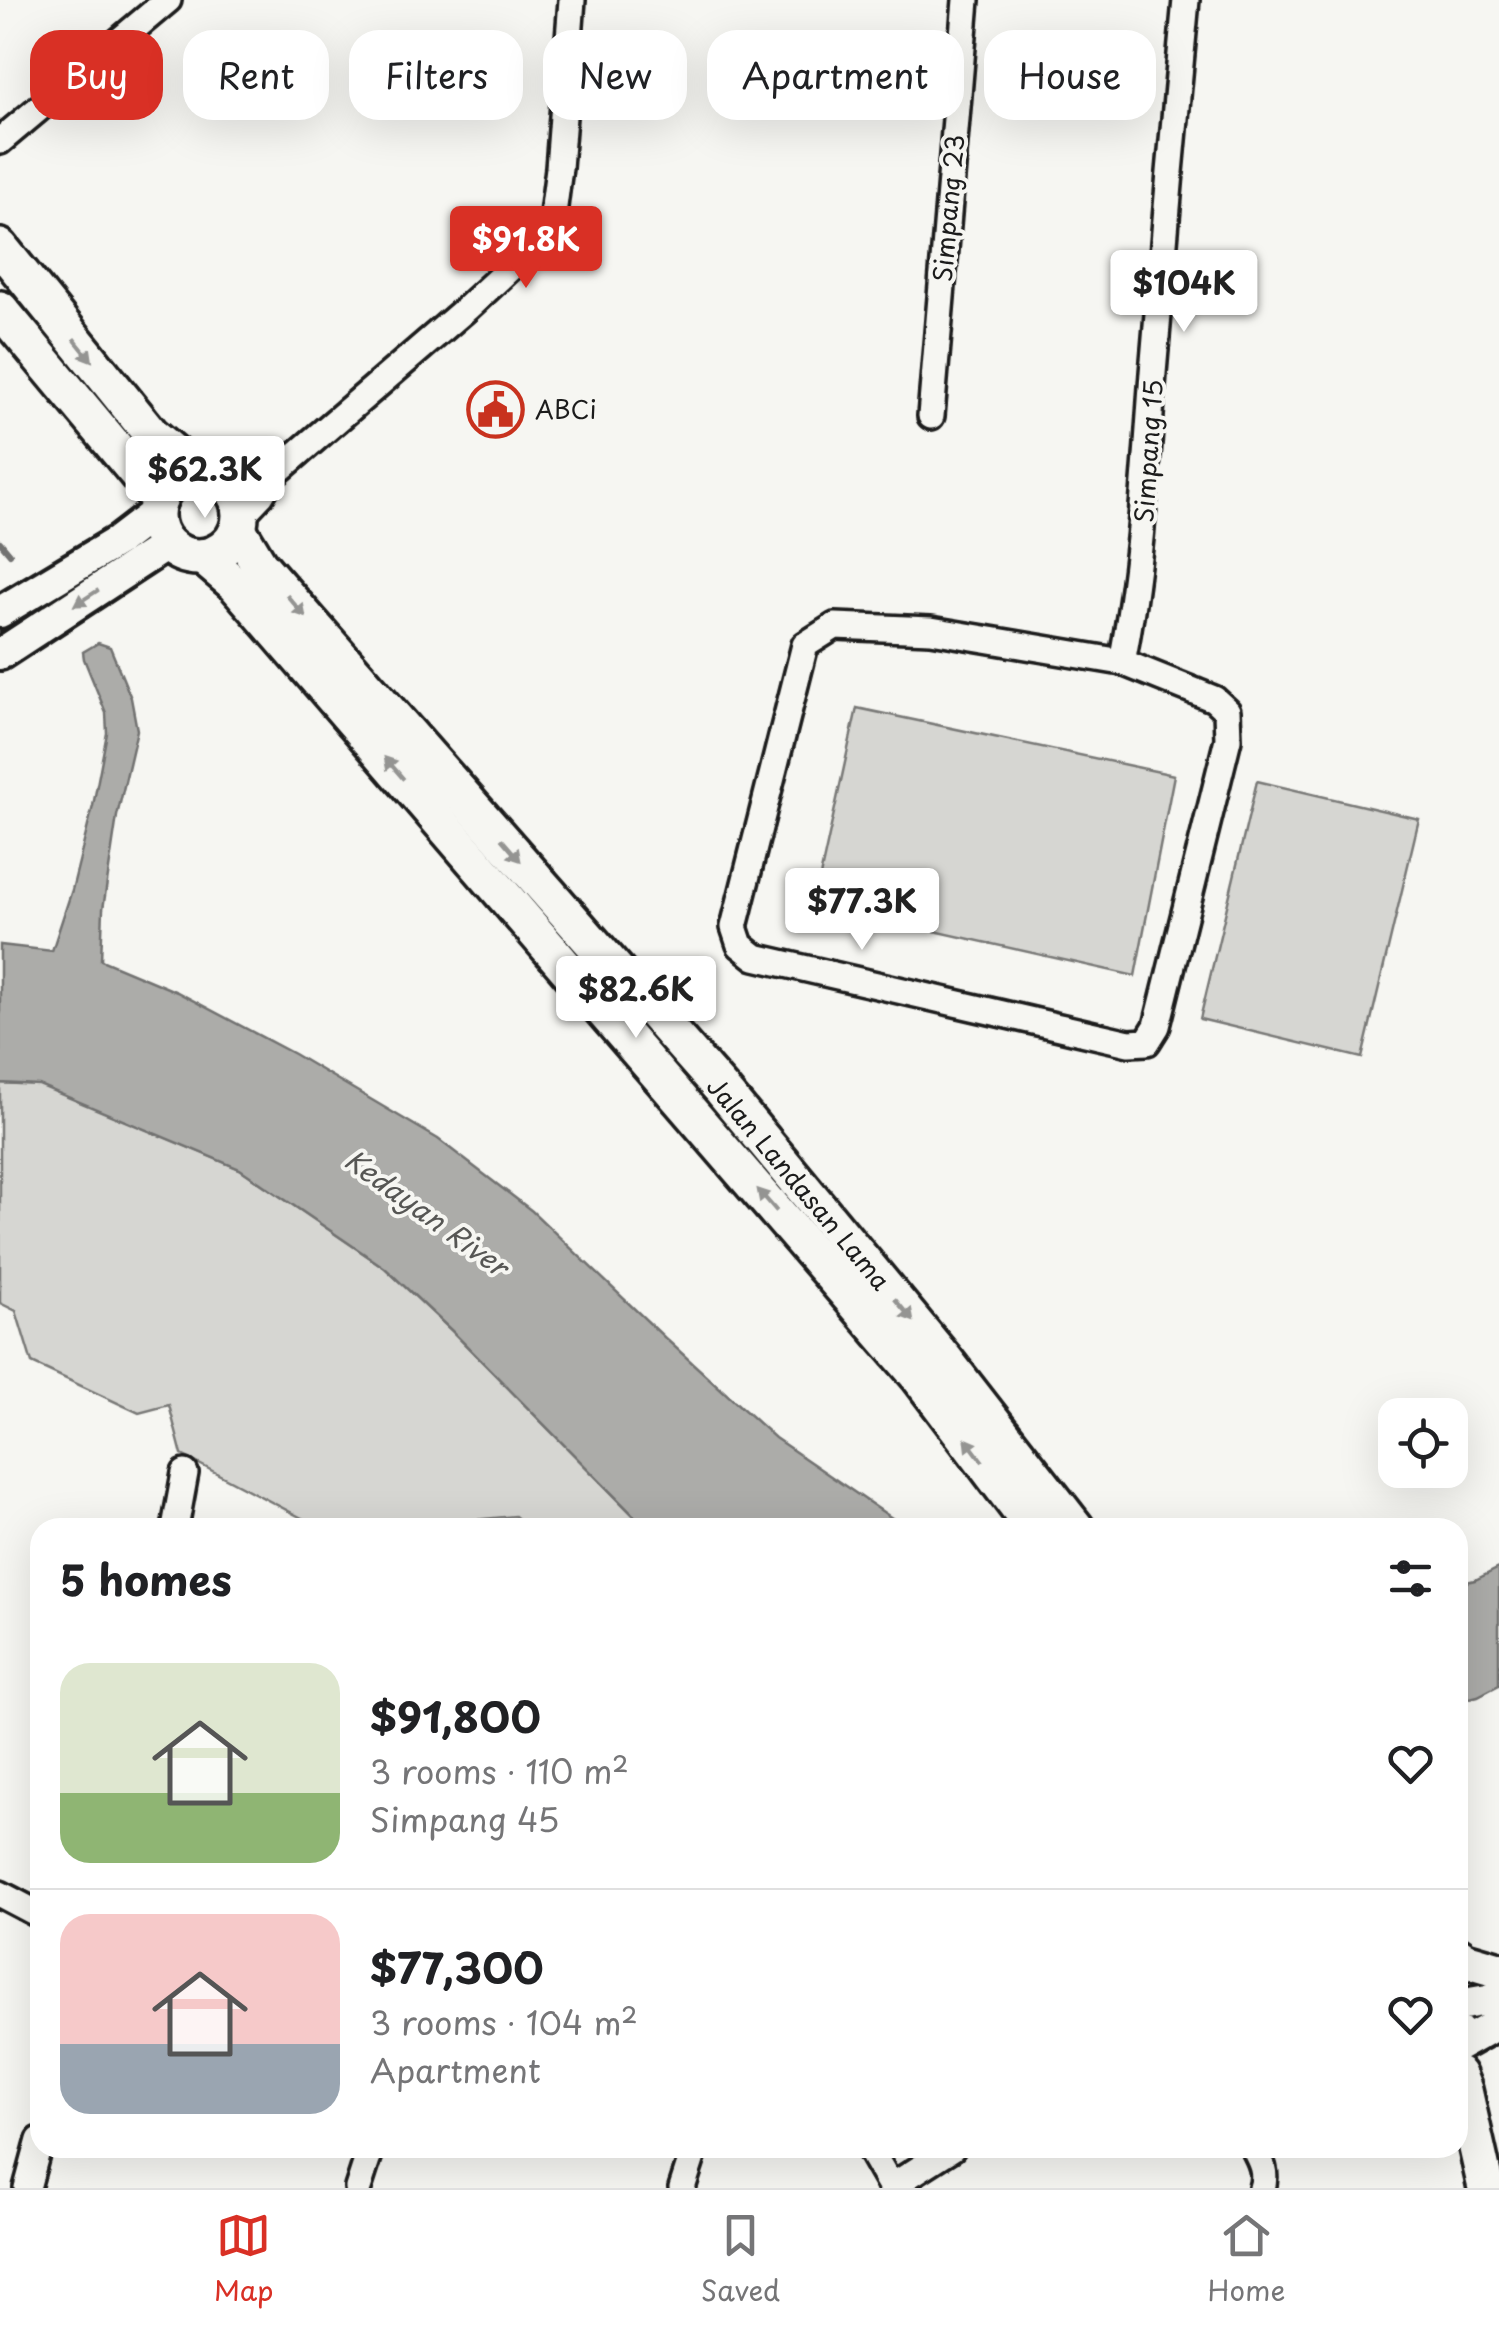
<!DOCTYPE html>
<meta charset="utf-8">
<style>
body{margin:0;font-family:"Playpen Sans",sans-serif;background:#f2f2f2;color:#202124;height:100vh;display:flex;flex-direction:column;font-size:38px;white-space:nowrap}
*{box-sizing:border-box;margin:0}
p{font-size:32px;color:#757577}
.icon{flex:none;width:55px;height:55px;fill:none;stroke:currentColor;stroke-width:2;stroke-linecap:round;stroke-linejoin:round}
.map{position:relative;flex:1;overflow:hidden}
.details{position:absolute;left:30px;top:1518px;width:1438px;height:640px;display:flex;flex-direction:column;background:#fff;border-radius:30px;box-shadow:0 10px 40px #0002}
.details>*{flex:none}
.banner{position:absolute;left:30px;top:30px;width:1440px;height:90px;display:flex;gap:20px}
.fabs{position:absolute;left:1378px;top:1398px;display:grid;gap:20px}
.fabs a{display:grid;place-items:center;width:90px;height:90px;border-radius:20px;background:#fff;box-shadow:0 10px 40px #0002;font-size:50px}
.price{position:absolute;translate:-50% -85px;padding:0 22px;border-radius:10px;background:#fff;color:#222;font-size:32px;line-height:65px;filter:drop-shadow(0 2px 5px #0008)}
.price::after{content:'';position:absolute;left:50%;top:60px;width:30px;height:22px;margin-left:-15px;background:inherit;clip-path:polygon(0 0,100% 0,50% 100%)}
.price.on{background:#d93025;color:#fff}
ul{padding:0;list-style:none}
li{display:flex;align-items:center;gap:30px;height:250px;padding:0 30px}
li+li{border-top:2px solid #e0e0e0}
li span{display:grid;place-items:center;flex:none;width:280px;height:200px;border-radius:30px;color:#555}
li>.icon{margin-inline-start:auto}
span .icon{width:120px;height:120px;fill:#fffc;stroke-width:1}
li b{font-size:42px}
h2{display:flex;justify-content:space-between;align-items:center;height:120px;padding:0 30px;font-size:42px}
.tag{padding:0 35px;border-radius:30px;background:#fff;box-shadow:0 10px 40px #0002;font-size:35px;line-height:90px}
.tag.on{background:#d93025;color:#fff}
.menu{display:flex;justify-content:space-around;align-items:center;height:140px;border-top:2px solid #e0e0e0;background:#fff;font-size:28px;color:#757577}
.menu a{display:grid;justify-items:center;gap:5px}
.menu .on{color:#d93025}
.map>svg:first-child{display:block}
.green{fill:#d6d6d2;stroke:#797977;stroke-width:2.5}
.water{fill:#acaca9;stroke:#727271;stroke-width:2.5}
.lines{fill:none;stroke-linecap:round;stroke-linejoin:round}
.stream{stroke:#727271;stroke-width:6}
.minor-casing{stroke:#1c1c1c;stroke-width:32}
.tertiary-casing{stroke:#1c1c1c;stroke-width:38}
.secondary-casing{stroke:#1c1c1c;stroke-width:42}
.minor{stroke:#f6f6f2;stroke-width:25}
.tertiary{stroke:#f6f6f2;stroke-width:30}
.secondary{stroke:#f6f6f2;stroke-width:35}
.oneway{fill:#949492}
.labels{text-anchor:middle;dominant-baseline:central;stroke-width:8;stroke-linejoin:round;paint-order:stroke}
.street-label{font-size:25px;fill:#1c1c1c;stroke:#f6f6f2}
.poi-label{font-size:25px;fill:#1c1c1c;stroke:#f6f6f2;text-anchor:start}
.water-label{font-size:28px;font-style:italic;fill:#565654;stroke:#f6f6f2}
</style>
<div class="map">
<svg width="1499" height="2188" viewBox="0 0 1499 2188">
<rect width="100%" height="100%" fill="#f6f6f2"/>
<filter id="ink" filterUnits="userSpaceOnUse"><feTurbulence type="fractalNoise" baseFrequency=".01" numOctaves="2"/><feDisplacementMap in="SourceGraphic" scale="20" xChannelSelector="R" yChannelSelector="G"/><feConvolveMatrix kernelMatrix="1 2 1 2 8 2 1 2 1" color-interpolation-filters="sRGB"/></filter>
<g filter="url(#ink)">
<!-- green -->
<g class="green">
<path d="M857 708 1174 775 1135 976 814 904Z"/>
<path d="M1257 781 1419 819 1362 1058 1200 1019Z"/>
<path d="M0 1083 39 1084 240 1169 385 1268 452 1331 645 1527H528L515 1516 397 1527H319L182 1455 169 1405 139 1413 32 1363 16 1311 0 1303Z"/>
</g>
<!-- water -->
<g class="water">
<path d="M98 643 110 647 131 698 137 730 117 816 103 909 101 960 177 992 294 1054 438 1139 532 1211 665 1338 775 1438 905 1527H645L452 1331 385 1268 240 1169 39 1085 0 1083V945L52 951 72 890 93 806 107 733 106 713 84 659 83 652Z"/>
<path d="M1499 1568V1685L1478 1696 1458 1701V1584L1475 1580Z"/>
</g>
<g class="lines">
<!-- stream -->
<path class="stream" d="M0 542 10 554"/>
<defs>
<g id="minor">
<path d="M0 141 168 0"/>
<path d="M931 416 966 0"/>
<path d="M227 484 255 472 273 475"/>
<path d="M240 517 261 495 273 475 467 308 551 230 559 168 572 0"/>
<path d="M835 626 931 630 1122 662 1214 699 1227 711 1228 739 1157 1026 1147 1042 1129 1043 755 957 740 945 734 927 805 645Z"/>
<path d="M1122 662C1141 566 1146 470 1153 373 1163 249 1174 124 1186 0"/>
<path d="M175 1528 185 1473"/>
<path d="M0 1894 40 1915"/>
<path d="M869 2148 892 2188"/>
<path d="M1254 2148C1261 2161 1267 2173 1262 2188"/>
<path d="M891 2187 952 2148"/>
<path d="M27 2188 40 2140"/>
<path d="M358 2188 371 2148"/>
<path d="M682 2188 695 2148"/>
</g>
<g id="tertiary">
<path d="M0 612 118 541 156 512"/>
<path d="M0 654 168 544"/>
<path d="M1458 2005 1499 1998"/>
<path d="M1458 2046 1499 2023"/>
</g>
<g id="secondary">
<path d="M0 247 151 434 196 472"/>
<path d="M0 309 159 500"/>
<circle cx="198" cy="515" r="42"/>
<path d="M238 529 259 564 722 1090 946 1361 1076 1528"/>
<path d="M203 557 236 585 919 1377 1033 1528"/>
<path d="M1458 1955 1465 1960 1499 1970"/>
<path d="M1458 2034V2042"/>
<path d="M1458 2075 1464 2090 1486 2188"/>
</g>
</defs>
<!-- minor casing -->
<use href="#minor" class="minor-casing"/>
<!-- tertiary casing -->
<use href="#tertiary" class="tertiary-casing"/>
<!-- secondary casing -->
<use href="#secondary" class="secondary-casing"/>
<!-- minor -->
<use href="#minor" class="minor"/>
<!-- tertiary -->
<use href="#tertiary" class="tertiary"/>
<!-- secondary -->
<use href="#secondary" class="secondary"/>
</g>
<!-- one-way arrows -->
<defs><path id="oneway-solid" d="M-6-.8H1V-3.2L6.5 0L1 3.2V.8H-6Z" transform="scale(2.5)"/></defs>
<g class="oneway">
<use href="#oneway-solid" transform="translate(83 350) rotate(51)"/>
<use href="#oneway-solid" transform="translate(86 598) rotate(147)"/>
<use href="#oneway-solid" transform="translate(296 606) rotate(49)"/>
<use href="#oneway-solid" transform="translate(394 768) rotate(-131)"/>
<use href="#oneway-solid" transform="translate(511 850) rotate(49)"/>
<use href="#oneway-solid" transform="translate(767 1200) rotate(-131)"/>
<use href="#oneway-solid" transform="translate(904 1310) rotate(50)"/>
<use href="#oneway-solid" transform="translate(974 1450) rotate(-127)"/>
</g>
</g>
<!-- icons -->
<defs>
<symbol id="civic-ring" viewBox="-11 -11 22 22"><circle r="9.5" fill="#f6f6f2" stroke="#c8321e" stroke-width="1.5"/><path d="M-.6-6.5H3V-4.5H.6V-3L4-1V1h2V6H-6V1h2V-1L-.6-3ZM-1.2 2.5V6h2.4V2.5Z" fill="#c8321e"/></symbol>
</defs>
<g fill-rule="evenodd">
<use href="#civic-ring" x="464" y="378" width="63" height="63"/>
</g>
<g class="labels">
<!-- street labels -->
<g class="street-label">
<text transform="translate(948 208) rotate(-85)">Simpang 23</text>
<text transform="translate(1148 451) rotate(-86)">Simpang 15</text>
<text transform="translate(799 1183) rotate(50)">Jalan Landasan Lama</text>
</g>
<!-- poi labels -->
<g class="poi-label">
<text x="535" y="409">ABCi</text>
</g>
<!-- water labels -->
<g class="water-label">
<text transform="translate(427 1212) rotate(36)">Kedayan River</text>
</g>
</g>
</svg>
<div class="fabs">
<a><svg class="icon" aria-label="locate" viewBox="0 0 24 24"><circle cx="12" cy="12" r="6"/><path d="M12 2v4M12 18v4M2 12h4M18 12h4"/></svg></a>
</div>
<b class="price on" style="left:526px;top:291px">$91.8K</b>
<b class="price" style="left:1184px;top:335px">$104K</b>
<b class="price" style="left:205px;top:521px">$62.3K</b>
<b class="price" style="left:862px;top:953px">$77.3K</b>
<b class="price" style="left:636px;top:1041px">$82.6K</b>
<div class="banner">
<a class="tag on">Buy</a>
<a class="tag">Rent</a>
<a class="tag">Filters</a>
<a class="tag">New</a>
<a class="tag">Apartment</a>
<a class="tag">House</a>
</div>
<section class="details">
<h2>5 homes<svg class="icon" aria-label="filters" viewBox="0 0 24 24"><path d="M4 7h16M4 17h16"/><circle cx="9" cy="7" r="2"/><circle cx="15" cy="17" r="2"/></svg></h2>
<ul>
<li><span style="background:linear-gradient(#dfe7d0 65%,#8fb573 0)"><svg class="icon" aria-label="home" viewBox="0 0 24 24"><path d="M3 11l9-7 9 7M6 9v11h12V9"/></svg></span><div><b>$91,800</b><p>3 rooms · 110 m²</p><p>Simpang 45</p></div><svg class="icon" aria-label="heart" viewBox="0 0 24 24"><path d="M12 20l-8-8c-3-5 5-10 8-4 3-6 11-1 8 4z"/></svg></li>
<li><span style="background:linear-gradient(#f6c9c9 65%,#9aa5b1 0)"><svg class="icon" aria-label="home" viewBox="0 0 24 24"><path d="M3 11l9-7 9 7M6 9v11h12V9"/></svg></span><div><b>$77,300</b><p>3 rooms · 104 m²</p><p>Apartment</p></div><svg class="icon" aria-label="heart" viewBox="0 0 24 24"><path d="M12 20l-8-8c-3-5 5-10 8-4 3-6 11-1 8 4z"/></svg></li>
</ul>
</section>
</div>
<nav class="menu">
<a class="on"><svg class="icon" aria-label="map" viewBox="0 0 24 24"><path d="M3 6l6-2 6 2 6-2v14l-6 2-6-2-6 2zM9 4v14M15 6v14"/></svg>Map</a>
<a><svg class="icon" aria-label="saved" viewBox="0 0 24 24"><path d="M7 4h10v16l-5-4-5 4z"/></svg>Saved</a>
<a><svg class="icon" aria-label="home" viewBox="0 0 24 24"><path d="M3 11l9-7 9 7M6 9v11h12V9"/></svg>Home</a>
</nav>
